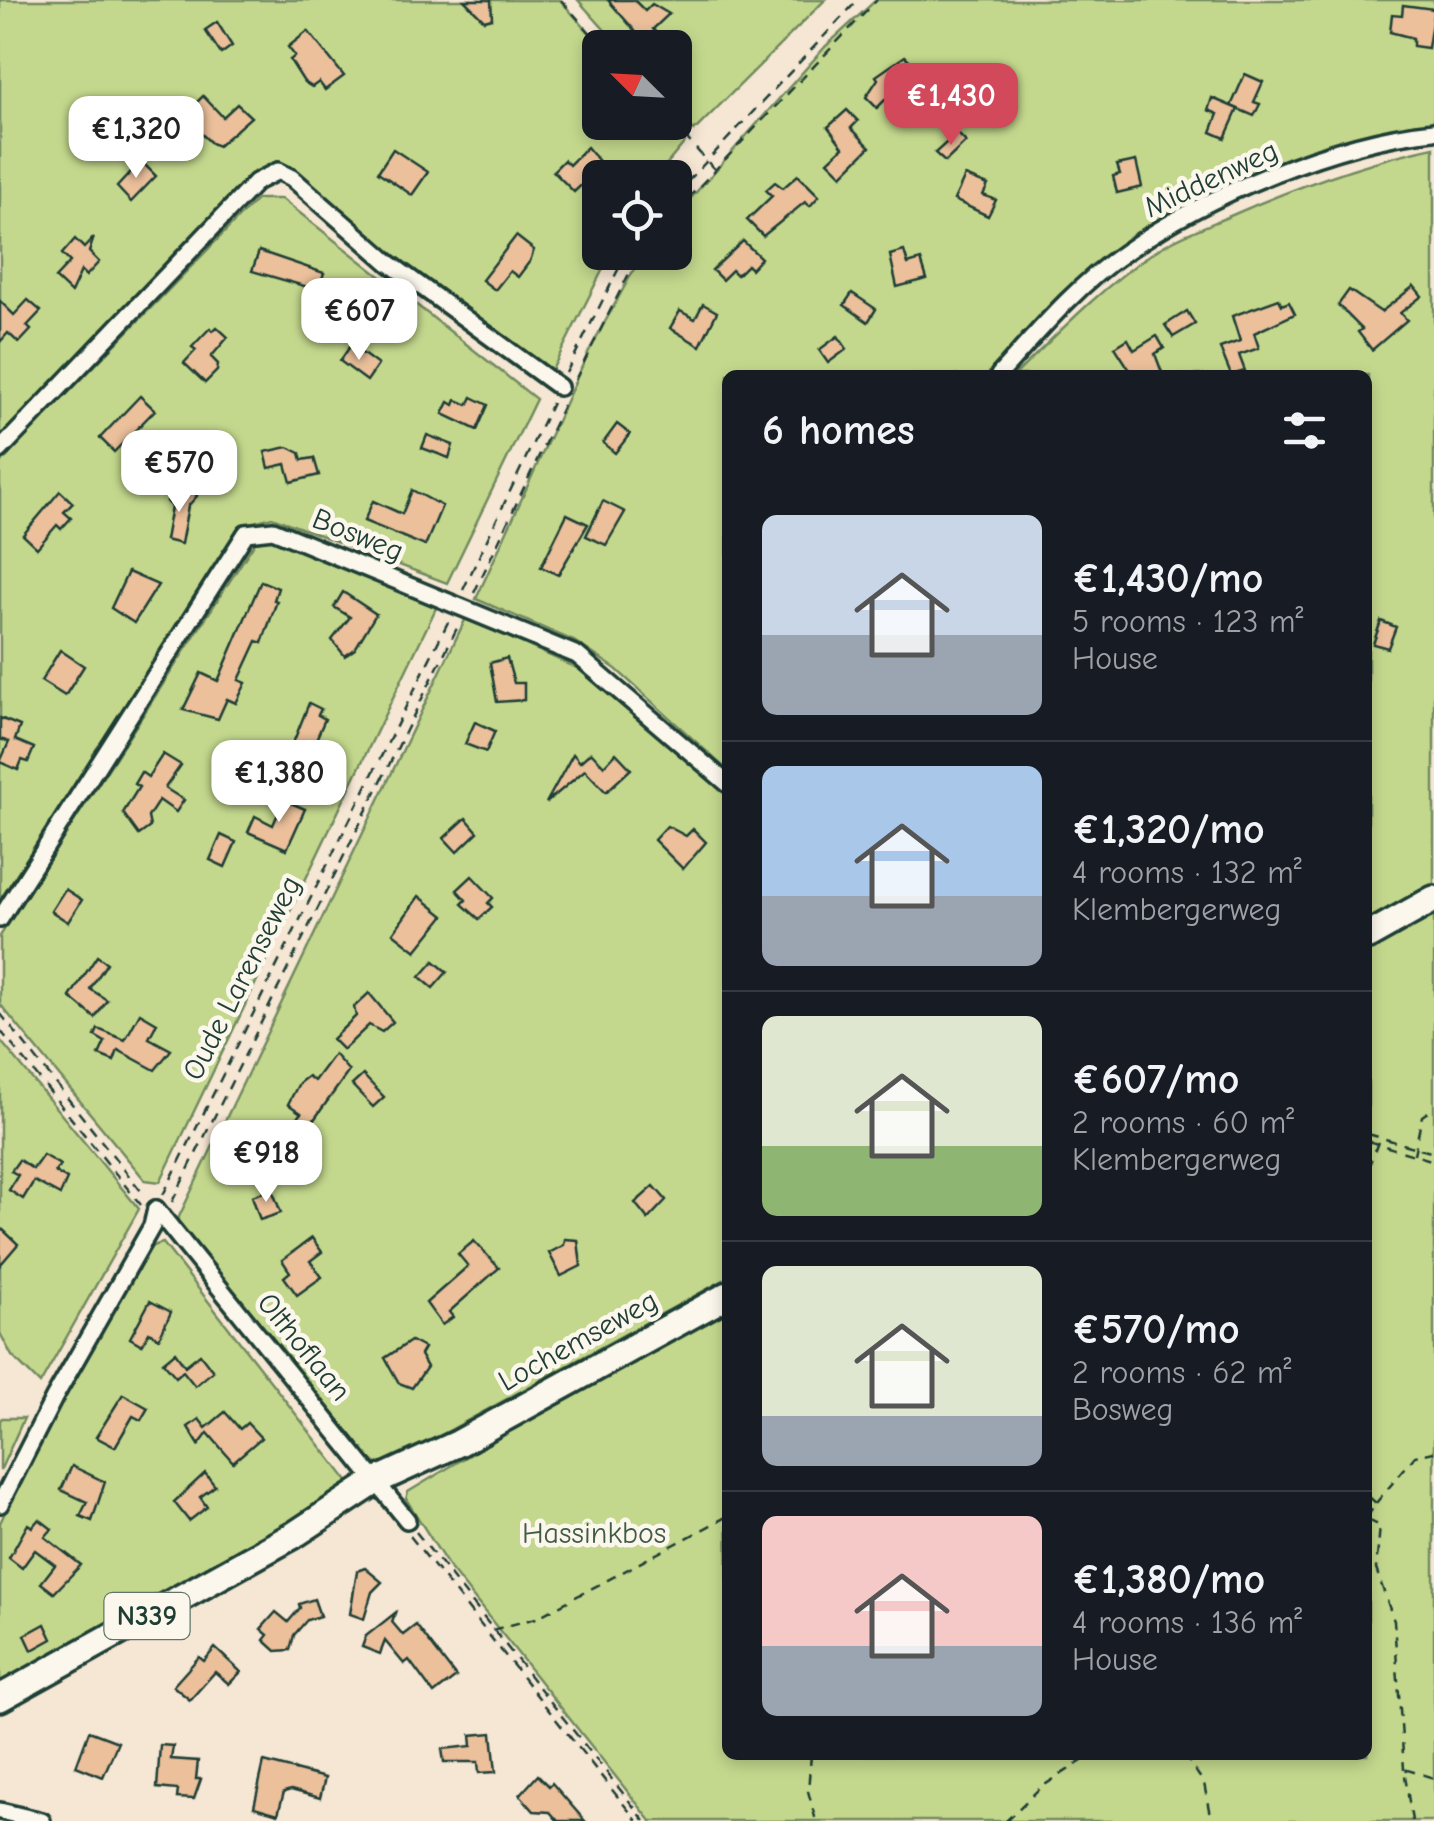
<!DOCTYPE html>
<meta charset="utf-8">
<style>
body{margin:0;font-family:"Comic Neue",sans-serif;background:#242831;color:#f1f3f6;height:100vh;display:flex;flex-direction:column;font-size:38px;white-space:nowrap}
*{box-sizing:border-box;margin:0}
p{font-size:32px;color:#9ea1a6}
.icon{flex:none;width:55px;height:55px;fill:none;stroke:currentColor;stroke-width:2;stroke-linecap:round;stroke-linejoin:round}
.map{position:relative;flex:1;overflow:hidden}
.panel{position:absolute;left:722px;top:370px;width:650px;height:1390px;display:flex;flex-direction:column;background:#171b24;border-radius:15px;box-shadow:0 5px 15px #0003}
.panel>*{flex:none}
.needle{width:65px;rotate:294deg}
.buttons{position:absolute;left:582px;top:30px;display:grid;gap:20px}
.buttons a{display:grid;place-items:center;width:110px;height:110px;border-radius:15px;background:#171b24;box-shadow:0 5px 15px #0003;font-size:50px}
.price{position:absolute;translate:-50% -85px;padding:0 22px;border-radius:20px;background:#fff;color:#222;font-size:32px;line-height:65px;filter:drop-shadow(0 2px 5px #0008)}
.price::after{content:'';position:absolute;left:50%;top:60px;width:30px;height:22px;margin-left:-15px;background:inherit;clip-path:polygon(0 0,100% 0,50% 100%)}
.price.active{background:#d1495b;color:#fff}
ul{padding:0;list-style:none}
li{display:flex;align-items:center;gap:30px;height:250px;padding:0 40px}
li+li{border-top:2px solid #363941}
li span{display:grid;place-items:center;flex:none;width:280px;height:200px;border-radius:15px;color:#555}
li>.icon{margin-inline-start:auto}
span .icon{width:120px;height:120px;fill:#fffc;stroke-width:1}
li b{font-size:42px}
h2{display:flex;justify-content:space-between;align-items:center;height:120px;padding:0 40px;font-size:42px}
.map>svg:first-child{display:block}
.green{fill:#c4d88d;stroke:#728a60;stroke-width:2.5}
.building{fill:#ebc09b;stroke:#1f3d34;stroke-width:2.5}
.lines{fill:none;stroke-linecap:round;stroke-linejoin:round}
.minor-casing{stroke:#1f3d34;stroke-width:22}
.primary-casing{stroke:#1f3d34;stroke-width:32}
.path{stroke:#1f3d34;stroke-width:2.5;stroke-dasharray:10 8;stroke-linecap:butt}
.minor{stroke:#fbf7ec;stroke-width:15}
.primary{stroke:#fbf7ec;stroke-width:25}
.labels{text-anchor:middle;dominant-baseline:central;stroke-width:9;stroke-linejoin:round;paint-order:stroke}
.shield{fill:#fbf7ec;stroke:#61756b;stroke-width:2.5}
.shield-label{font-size:28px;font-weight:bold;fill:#1f3d34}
.street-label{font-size:30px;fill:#1f3d34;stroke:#fbf7ec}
.park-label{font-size:30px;fill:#405c46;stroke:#fbf7ec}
</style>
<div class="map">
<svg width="1434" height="1821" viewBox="0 0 1434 1821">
<rect width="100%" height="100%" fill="#f6e6d4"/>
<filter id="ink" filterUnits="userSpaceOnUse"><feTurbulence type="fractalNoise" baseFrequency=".01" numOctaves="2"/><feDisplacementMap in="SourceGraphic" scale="20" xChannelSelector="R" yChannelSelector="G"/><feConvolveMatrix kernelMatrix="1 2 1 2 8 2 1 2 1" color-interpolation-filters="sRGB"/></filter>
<g filter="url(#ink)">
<!-- green -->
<g class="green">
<path d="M0 0H560L602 47 600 122 668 123 685 142 656 177 600 178V252L611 253 551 372 395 261 287 166C270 165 265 166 253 178L0 443Z"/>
<path d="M578 0H825L694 131 675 109V48L620 47Z"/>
<path d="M876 0H1434V130L1330 155 1172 218 1024 341 991 375H728L727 770 616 669 574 641 476 599 589 351 643 253 675 252V216L826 46Z"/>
<path d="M1434 147V884L1368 921V375H1015C1059 332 1102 287 1154 252 1178 236 1204 227 1230 216 1296 187 1363 162 1434 147Z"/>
<path d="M257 199H282L536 399 447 583 272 517 240 526 0 900V463Z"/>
<path d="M272 539 437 606 160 1182 145 1180 0 1004V936L255 542Z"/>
<path d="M466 618 586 672 727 795V1278L381 1468 354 1445 176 1223Z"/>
<path d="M1434 909V1821H651L449 1567 406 1499 408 1492 727 1300 728 1755H1368V947Z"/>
<path d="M0 1040 139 1209 40 1384 12 1356 0 1333Z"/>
<path d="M163 1243 354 1489 0 1684V1523L46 1425 148 1247Z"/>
<path d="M2 1418H24L0 1471V1420Z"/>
</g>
<!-- building -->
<g class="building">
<path d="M464 0H491L492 18 484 20Z"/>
<path d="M608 0H634L645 11 652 4 669 14 653 29 669 48H642L631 35 635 31Z"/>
<path d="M1403 5 1434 9 1428 48 1413 46V38L1390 32 1392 14 1402 15Z"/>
<path d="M217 22 232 46 221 54 205 30Z"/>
<path d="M308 31 344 76 325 90 319 82 312 87 304 82 290 60 295 56 288 47Z"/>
<path d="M905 56 934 85 939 80 952 93 941 103 909 76 877 108 866 97 878 79 876 76Z"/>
<path d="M1245 74 1263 82 1254 102 1260 104 1254 116 1231 106Z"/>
<path d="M203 96 223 117 237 104 251 117 218 146 211 143 183 116Z"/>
<path d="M1212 98 1238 109 1225 138 1211 132 1218 114 1208 110Z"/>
<path d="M847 110 858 121 851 128 870 147 842 175 828 161 843 147 828 127Z"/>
<path d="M957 133 966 142 945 162 935 153Z"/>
<path d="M587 147 613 178 592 175 574 192 553 171 564 160 569 165Z"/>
<path d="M393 149 428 172 412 195 378 172Z"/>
<path d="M141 161 156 176 131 202 117 187Z"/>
<path d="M1136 161 1142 187 1117 193 1113 176 1120 174 1117 165Z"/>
<path d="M798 175 819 196 810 206 805 202 763 236 747 220 772 196 766 190 775 182 783 188Z"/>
<path d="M965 176 988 185 983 195 996 200 988 216 954 200Z"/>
<path d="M516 236 534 250 530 261 518 277 510 271 495 290 482 280Z"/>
<path d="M94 237 89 252 99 262 86 276 81 271 71 293 55 278 70 262 62 254 75 239 84 248Z"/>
<path d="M743 241 761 258 751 269 747 265 737 275 732 270 722 280 712 270Z"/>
<path d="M259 251 324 273 318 290 252 271Z"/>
<path d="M904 251 908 264 921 260 927 279 897 287 890 255Z"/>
<path d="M1414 286 1422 296 1400 313 1407 320 1372 350 1358 332 1362 329 1338 305 1349 290 1381 312Z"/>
<path d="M852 293 876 309 868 322 844 305Z"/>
<path d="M1279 299 1282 305 1289 302 1295 314 1254 333 1259 348 1239 355 1245 371 1231 375 1220 348 1240 341 1232 316Z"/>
<path d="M28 300 41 311 27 326 31 330 19 343 8 333 0 342V301L14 315Z"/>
<path d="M703 304 717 312 700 346 670 328 680 311 695 319Z"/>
<path d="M1187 311 1195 324 1173 337 1165 325Z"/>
<path d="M217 327 228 337 211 357 218 364 217 371 205 383 184 363 196 350 192 347 210 328 213 331Z"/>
<path d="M838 336 847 349 828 363 819 350Z"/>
<path d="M1157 336 1164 348 1155 354 1163 375H1133L1115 347 1128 339 1134 350Z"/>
<path d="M351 345 378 365 367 381 340 361Z"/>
<path d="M140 396 155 410 114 452 100 438Z"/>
<path d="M472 397 488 405 477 430 443 414 449 402 454 405 456 400 468 405Z"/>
<path d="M617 424 630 434 615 453 603 443Z"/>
<path d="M427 435 453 445 449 458 422 448Z"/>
<path d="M288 447 300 453 302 460 314 458 319 475 291 482 286 464 269 468 265 452Z"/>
<path d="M190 486 197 496 188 506 181 544 165 540 171 507 167 501Z"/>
<path d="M412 490 442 506 425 546 364 521 373 501 402 514Z"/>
<path d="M60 491 73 503 64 512 71 518 61 529 57 525 37 548 23 535Z"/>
<path d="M603 501 625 512 606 545 586 536Z"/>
<path d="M567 514 588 524 558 575 541 567Z"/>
<path d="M128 572 158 585 134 623 111 608Z"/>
<path d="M261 581 278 588 274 600 277 601 262 643 257 641 239 680 246 683 236 703 227 699 218 719 183 710 201 673 218 681Z"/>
<path d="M343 592 376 614 355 649 345 656 332 640 350 617 334 607Z"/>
<path d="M1381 621 1396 627 1388 648 1373 644Z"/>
<path d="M60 650 84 666 65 696 41 681Z"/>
<path d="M507 658 514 683H524V700L497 702 490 663Z"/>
<path d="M309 703 321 709 318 715 325 719 311 751 293 743Z"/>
<path d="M0 718 20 726 15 740 34 748 28 762 22 760 18 770 0 762 9 742 0 739Z"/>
<path d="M475 722 495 731 486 752 465 744Z"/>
<path d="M591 752 604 766 616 753 631 769 606 792 585 770 546 803 573 754 580 762Z"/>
<path d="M163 754 181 765 165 788 184 800 176 812 159 800 148 817 150 827 139 835 123 813 139 787 134 784 141 772 148 777Z"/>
<path d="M284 800 305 809 287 849 248 832 255 816 273 825Z"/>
<path d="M466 818 478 832 457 852 444 838Z"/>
<path d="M667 826 686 836 693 829 706 842 683 869 654 840Z"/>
<path d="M221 835 236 842 225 867 210 860Z"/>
<path d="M472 876 493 898 488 903 492 907 479 919 462 904 466 900 457 890Z"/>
<path d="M65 889 82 900 68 922 51 911Z"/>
<path d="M419 896 444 916 416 951 393 933Z"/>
<path d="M97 956 107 963 90 989 107 1000 95 1018 70 997Z"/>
<path d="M434 961 447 972 433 988 420 977Z"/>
<path d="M369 993 393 1022 382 1032 369 1025 343 1050 332 1039 356 1016 354 1007Z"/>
<path d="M140 1013 157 1023 149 1038 171 1050 155 1070 118 1050 114 1061 99 1055 105 1042 95 1036 98 1029 125 1040Z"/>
<path d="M334 1054 349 1071 308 1128 295 1120 301 1113 288 1104 299 1083 308 1076 314 1081Z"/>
<path d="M363 1075 384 1097 373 1107 352 1085Z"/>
<path d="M43 1155 60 1165 55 1172 67 1179 60 1195 34 1181 23 1199 9 1190 18 1175 11 1171 19 1160 33 1169Z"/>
<path d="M654 1186 666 1200 648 1219 635 1203Z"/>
<path d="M272 1189 281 1213 260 1220 252 1196Z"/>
<path d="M0 1227 18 1244 0 1265Z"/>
<path d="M312 1238 322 1252 310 1261 322 1277 297 1295 284 1277 290 1272 282 1260Z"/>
<path d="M565 1239 578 1240 581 1266 561 1276 549 1253 564 1245Z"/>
<path d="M474 1241 499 1268 449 1312 453 1317 442 1325 426 1303 468 1266 458 1254Z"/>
<path d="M150 1301 171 1312 159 1338 149 1332 142 1345 130 1338Z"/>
<path d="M411 1341 424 1348 420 1355 427 1367 412 1388 399 1383 385 1358Z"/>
<path d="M175 1352 185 1366 200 1354 213 1371 195 1386 183 1371 176 1377 163 1362Z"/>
<path d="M123 1394 148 1408 141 1420 133 1416 115 1447 96 1437Z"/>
<path d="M225 1412 240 1429 247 1423 261 1438 233 1462 208 1433 199 1445 188 1427 199 1419 206 1428Z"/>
<path d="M72 1466 105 1482 92 1521 80 1516 87 1502 61 1490Z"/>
<path d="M205 1473 215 1486 200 1497 207 1507 189 1521 174 1502Z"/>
<path d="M39 1519 52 1529 45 1537 81 1565 54 1593 41 1583 55 1565 35 1550 22 1568 9 1558 28 1524 32 1527Z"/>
<path d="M365 1568 382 1582 372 1592 364 1619 350 1614 357 1571Z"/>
<path d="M314 1599 320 1616 307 1620 294 1635 290 1650 276 1651 264 1640 268 1635 261 1629 276 1612 288 1622 300 1608 299 1604Z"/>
<path d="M395 1613 392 1622 403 1635 416 1625 456 1677 434 1694 409 1660 404 1664 385 1641 380 1654 362 1647 366 1636Z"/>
<path d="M45 1624 52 1639 32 1650 25 1635Z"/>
<path d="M215 1648 241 1672 229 1684 215 1672 190 1700 173 1686 199 1657 204 1661Z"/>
<path d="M89 1731 118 1742 103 1777 76 1766Z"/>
<path d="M492 1733 496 1772 479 1773 478 1762H444L442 1749 472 1746 471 1735Z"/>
<path d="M160 1745 173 1746 171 1759 198 1761 196 1779H201L194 1799 177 1798 178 1790 157 1788Z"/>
<path d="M264 1762 325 1778 320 1798 291 1790 284 1792 278 1814 254 1807Z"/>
<path d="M538 1775 549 1786 552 1783 585 1821H558L550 1812 534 1811 520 1795Z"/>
</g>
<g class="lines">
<defs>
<g id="minor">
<path d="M999 375C1037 333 1077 285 1124 253 1206 195 1335 141 1434 131"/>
<path d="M0 450 256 182 278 171 292 178 389 263 559 387"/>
<path d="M0 919 246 533 273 530 577 655 728 784"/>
<path d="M156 1209 407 1520"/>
<path d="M0 1504 54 1398 152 1226 156 1209"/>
<path d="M0 1811 42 1821"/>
</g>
<g id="primary">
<path d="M1368 936 1434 899"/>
<path d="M0 1698 294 1535 376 1481 459 1443 728 1295"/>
</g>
</defs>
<!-- minor casing -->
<use href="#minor" class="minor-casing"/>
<!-- primary casing -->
<use href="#primary" class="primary-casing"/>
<!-- path -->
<g class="path">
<path d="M561 0 604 48"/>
<path d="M672 122 714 169"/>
<path d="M675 195 858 0"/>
<path d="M675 212 877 0"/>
<path d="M566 373 627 252"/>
<path d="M575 380 640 252"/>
<path d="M463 590 552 403"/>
<path d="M474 593 565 401"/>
<path d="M0 1013 145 1196"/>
<path d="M0 1030 141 1205"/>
<path d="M1368 1134 1434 1153"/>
<path d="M1368 1141 1434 1161"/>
<path d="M1414 1154 1422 1116 1434 1108"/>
<path d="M1368 1168 1380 1137"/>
<path d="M163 1195 449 620"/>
<path d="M172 1202 460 622"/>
<path d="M1368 1496 1376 1503 1368 1516"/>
<path d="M1376 1503 1415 1456 1434 1452"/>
<path d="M1368 1520 1380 1526 1376 1569 1394 1621 1404 1769"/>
<path d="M416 1532 645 1821"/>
<path d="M410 1536 637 1821"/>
<path d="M492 1630 536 1618 728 1516"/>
<path d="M811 1755 808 1791 816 1821"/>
<path d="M1184 1755 1204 1783 1211 1821"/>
<path d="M1006 1821 1040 1788 1091 1755"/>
<path d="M1412 1821 1404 1769 1434 1778"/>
</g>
<!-- minor -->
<use href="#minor" class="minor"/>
<!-- primary -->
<use href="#primary" class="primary"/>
</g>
</g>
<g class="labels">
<!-- shield labels -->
<rect class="shield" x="104.5" y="1593" width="85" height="46" rx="8"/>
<g class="shield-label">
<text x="147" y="1616">N339</text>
</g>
<!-- street labels -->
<g class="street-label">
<text transform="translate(1211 179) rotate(-25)">Middenweg</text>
<text transform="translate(358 535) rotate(22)">Bosweg</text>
<text transform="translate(242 978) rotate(-63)">Oude Larenseweg</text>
<text transform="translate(578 1341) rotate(-29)">Lochemseweg</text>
<text transform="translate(304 1347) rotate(51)">Olthoflaan</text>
</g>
<!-- park labels -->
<g class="park-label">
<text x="594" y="1533">Hassinkbos</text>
</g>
</g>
</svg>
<div class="buttons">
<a><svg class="needle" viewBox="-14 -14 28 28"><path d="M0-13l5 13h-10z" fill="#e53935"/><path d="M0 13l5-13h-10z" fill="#9ea1a6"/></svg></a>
<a><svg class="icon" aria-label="locate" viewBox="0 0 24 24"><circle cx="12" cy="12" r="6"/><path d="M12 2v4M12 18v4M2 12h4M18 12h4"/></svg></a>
</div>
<b class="price active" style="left:951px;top:148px">€1,430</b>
<b class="price" style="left:136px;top:181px">€1,320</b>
<b class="price" style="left:359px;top:363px">€607</b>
<b class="price" style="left:179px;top:515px">€570</b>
<b class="price" style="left:279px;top:825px">€1,380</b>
<b class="price" style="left:266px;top:1205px">€918</b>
<section class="panel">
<h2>6 homes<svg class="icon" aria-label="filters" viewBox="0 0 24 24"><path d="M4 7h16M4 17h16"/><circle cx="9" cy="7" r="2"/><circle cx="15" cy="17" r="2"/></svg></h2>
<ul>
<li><span style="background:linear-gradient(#c9d6e8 60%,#9aa5b1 0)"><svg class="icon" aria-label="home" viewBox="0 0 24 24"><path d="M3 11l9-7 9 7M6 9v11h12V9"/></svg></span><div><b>€1,430/mo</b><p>5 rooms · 123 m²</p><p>House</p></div></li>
<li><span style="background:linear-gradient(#a9c7e8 65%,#9aa5b1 0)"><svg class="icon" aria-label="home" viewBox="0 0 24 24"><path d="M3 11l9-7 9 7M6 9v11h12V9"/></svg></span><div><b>€1,320/mo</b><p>4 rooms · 132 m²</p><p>Klembergerweg</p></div></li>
<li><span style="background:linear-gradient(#dfe7d0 65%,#8fb573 0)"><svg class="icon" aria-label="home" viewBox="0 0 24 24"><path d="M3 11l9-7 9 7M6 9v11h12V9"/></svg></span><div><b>€607/mo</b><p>2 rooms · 60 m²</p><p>Klembergerweg</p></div></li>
<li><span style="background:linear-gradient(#dfe7d0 75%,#9aa5b1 0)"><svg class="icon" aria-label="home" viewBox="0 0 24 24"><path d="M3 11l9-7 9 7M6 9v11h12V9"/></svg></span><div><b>€570/mo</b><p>2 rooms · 62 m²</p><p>Bosweg</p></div></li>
<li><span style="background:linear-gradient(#f6c9c9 65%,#9aa5b1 0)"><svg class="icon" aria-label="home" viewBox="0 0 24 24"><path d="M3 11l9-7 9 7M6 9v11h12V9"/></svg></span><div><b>€1,380/mo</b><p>4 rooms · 136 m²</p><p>House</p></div></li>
</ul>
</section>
</div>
